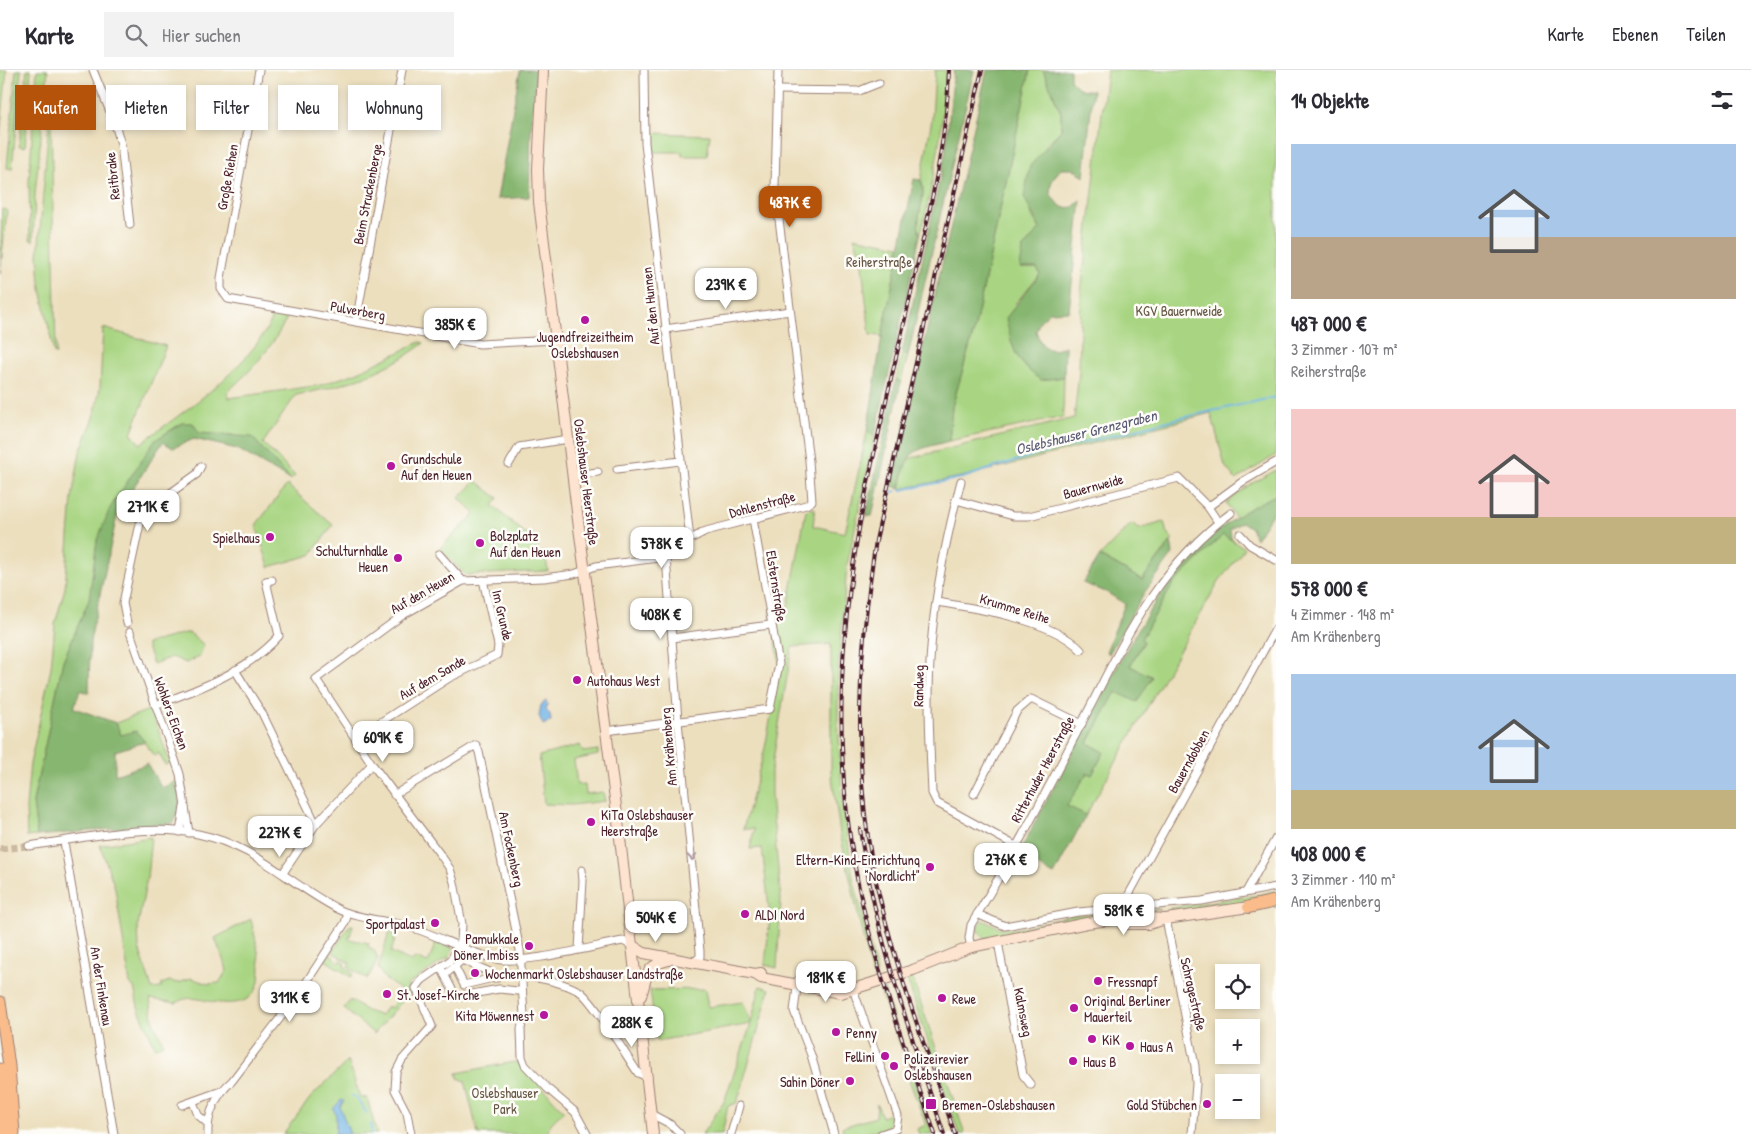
<!DOCTYPE html>
<html lang="de">
<meta charset="utf-8">
<style>
body{margin:0;font-family:"Patrick Hand",sans-serif;background:#f2f2f3;color:#2b2b33;height:100vh;display:flex;flex-direction:column;font-size:19px;white-space:nowrap}
*{box-sizing:border-box;margin:0}
p{font-size:16px;color:#7c7c81}
.icon{flex:none;width:28px;height:28px;fill:none;stroke:currentColor;stroke-width:2;stroke-linecap:round;stroke-linejoin:round}
.map{position:relative;flex:1;overflow:hidden}
.details{display:flex;flex-direction:column;background:#fff;width:475px}
.details>*{flex:none}
.hud{position:absolute;left:15px;top:15px;width:475px;height:45px;display:flex;gap:10px}
.tools{position:absolute;left:1215px;top:894px;display:grid;gap:10px}
.tools a{display:grid;place-items:center;width:45px;height:45px;border-radius:0px;background:#fff;box-shadow:0 2px 8px #0003;font-size:25px}
.price{position:absolute;translate:-50% -42px;padding:0 11px;border-radius:10px;background:#fff;color:#222;font-size:16px;line-height:32px;filter:drop-shadow(0 1px 2px #0008)}
.price::after{content:'';position:absolute;left:50%;top:30px;width:15px;height:11px;margin-left:-8px;background:inherit;clip-path:polygon(0 0,100% 0,50% 100%)}
.price.current{background:#b45309;color:#fff}
ul{padding:0;list-style:none}
li{display:grid;align-content:center;gap:10px;height:265px;padding:0 15px}
li span{display:grid;place-items:center;height:155px;border-radius:0px;color:#555}
li>.icon{margin-inline-start:auto}
span .icon{width:90px;height:90px;fill:#fffc;stroke-width:1}
li b{font-size:21px}
h2{display:flex;justify-content:space-between;align-items:center;height:60px;padding:0 15px;font-size:21px}
.pill{padding:0 18px;border-radius:0px;background:#fff;box-shadow:0 2px 8px #0003;font-size:18px;line-height:45px}
.pill.current{background:#b45309;color:#fff}
header{display:flex;align-items:center;gap:30px;box-sizing:border-box;height:70px;padding:0 25px;background:#fff;border-bottom:1px solid #e1e1e2}
header strong{font-size:24px}
nav{display:flex;gap:28px;margin-inline-start:auto;font-size:18px}
.search{width:350px;height:45px;background:#f2f2f3;display:flex;align-items:center;gap:12px;box-sizing:border-box;padding:0 18px;border-radius:0px;color:#7c7c81;font-size:19px}
main{display:flex;flex:1;min-height:0}
.map>svg:first-child{display:block}
.green{fill:#a9d582;stroke:#7a7a56}
.forest{fill:#86b670;stroke:#686a4e}
.water{fill:#70b3e5;stroke:#5d6988}
.lines{fill:none;stroke-linecap:round;stroke-linejoin:round}
.stream{stroke:#70b3e5;stroke-width:2}
.street-tunnel{stroke:#ccb9a1;stroke-width:7;stroke-dasharray:7 3.5;stroke-linecap:butt}
.street-casing{stroke:#9b7f74;stroke-width:9}
.secondary-casing{stroke:#9b7f74;stroke-width:12}
.primary-casing{stroke:#9b7f74;stroke-width:13}
.highway-casing{stroke:#9b7f74;stroke-width:14}
.street{stroke:#fff;stroke-width:7}
.secondary{stroke:#fde4d0;stroke-width:10}
.primary{stroke:#f9bc8a;stroke-width:11}
.highway{stroke:#f9bc8a;stroke-width:12}
.rail-casing{stroke:#4a1f2b;stroke-width:4}
.rail{stroke:#fdfcf7;stroke-width:2;stroke-dasharray:5.5;stroke-linecap:butt}
.oneway{stroke:#ae9aa0}
.poi-dot{fill:#b5179e;stroke:#fdfcf7;stroke-width:2}
.labels{text-anchor:middle;dominant-baseline:central;stroke-width:5;stroke-linejoin:round;paint-order:stroke}
.street-label{font-size:14px;fill:#4a1f2b;stroke:#fdfcf7}
.park-label{font-size:14px;fill:#665645;stroke:#fdfcf7}
.poi-label{font-size:14px;fill:#4a1f2b;stroke:#fdfcf7;text-anchor:start}
.water-label{font-size:15px;font-style:italic;fill:#595a75;stroke:#fdfcf7}
</style>
<header>
<strong>Karte</strong>
<div class="search"><svg class="icon" aria-label="search" viewBox="0 0 24 24"><circle cx="10" cy="10" r="6"/><path d="M15 15l6 6"/></svg>Hier suchen</div>
<nav><a>Karte</a><a>Ebenen</a><a>Teilen</a></nav>
</header>
<main>
<div class="map">
<svg width="1276" height="1064" viewBox="0 0 1276 1064">
<rect width="100%" height="100%" fill="#fdfcf7"/>
<filter id="ink" filterUnits="userSpaceOnUse"><feTurbulence type="fractalNoise" baseFrequency=".02" numOctaves="2"/><feDisplacementMap in="SourceGraphic" scale="10" xChannelSelector="R" yChannelSelector="G"/><feConvolveMatrix kernelMatrix="1 2 1 2 8 2 1 2 1" color-interpolation-filters="sRGB"/></filter>
<filter id="wash" filterUnits="userSpaceOnUse"><feTurbulence type="fractalNoise" baseFrequency=".0096" numOctaves="4" result="noise"/><feDisplacementMap in="SourceGraphic" scale="20" xChannelSelector="R" yChannelSelector="G"/><feGaussianBlur stdDeviation="1.12" result="paint"/><feColorMatrix in="noise" values="0 0 0 0 0 0 0 0 0 0 0 0 0 0 0 0 0 1.4 0 .05"/><feComposite in="paint" operator="in"/></filter>
<g filter="url(#wash)">
<rect width="100%" height="100%" fill="#ecdfbe"/>
<!-- green -->
<g class="green">
<path d="M0 0H7L0 65Z"/>
<path d="M16 0H21L12 99 7 98Z"/>
<path d="M27 0H31L25 77 19 76Z"/>
<path d="M37 0H48L35 123 33 171 30 170 29 110Z"/>
<path d="M935 0H946C944 57 934 111 920 166 914 145 928 128 921 110L932 49Z"/>
<path d="M1030 0H1043L1061 43V60L1046 75 1031 144 1040 159 1023 178 1021 198H1037L1040 204 1014 235 1041 310 1064 307 1063 347 949 371 952 337 974 261Z"/>
<path d="M1107 0H1276V385L1236 410 1225 396 1211 343 966 406 900 419 905 392 911 388 1074 348 1079 302 1081 223Z"/>
<path d="M51 50 56 284H54L40 213 38 186 49 51Z"/>
<path d="M651 63 710 65 707 86H682V82H652Z"/>
<path d="M2 139 7 140 0 204Z"/>
<path d="M854 167 900 176 882 266 870 265 861 187Z"/>
<path d="M270 245 287 248C272 278 252 300 227 322L229 328 321 315 356 303 420 272 424 273C387 302 341 317 296 325L263 373 295 406 291 410 273 391 233 365 199 363 182 353 154 371 97 471 89 530 63 591 33 732 37 766 27 767 26 737 30 694 51 598 55 554 65 518 72 428 80 382 94 348 100 318 103 258 166 276 131 363 140 374C189 337 242 305 272 250L269 248Z"/>
<path d="M902 283 908 285 901 311 896 310Z"/>
<path d="M867 362 875 365 847 496 838 601V647L842 726 853 808 877 903 872 905 867 885 840 763 831 700V574L792 577 771 702V726L781 830 777 898 765 895 770 846 762 778 750 779 754 759H743L765 678 780 596 770 541 788 537 806 440 815 438 813 456 845 463Z"/>
<path d="M1276 400V425L1236 448 1226 433 1249 415Z"/>
<path d="M474 409 498 428 493 436 528 466 534 465 538 482H545L548 501 466 505 439 479 475 444 459 428 474 413Z"/>
<path d="M287 415 333 455 311 485 269 497 256 455Z"/>
<path d="M1164 452 1167 464 1173 469 1142 510 1100 486 1131 454 1139 459Z"/>
<path d="M1223 465 1245 478 1219 511 1086 745 1066 736 1087 703 1092 705 1104 682 1088 673 1116 621 1151 606 1130 596 1144 572 1141 569 1173 514Z"/>
<path d="M185 563H190L204 575 199 587 186 593 172 587 153 594 146 574Z"/>
<path d="M151 639 170 693 165 695 159 683 154 686 136 661 121 666 116 653Z"/>
<path d="M580 675 583 682 598 680V685L574 690 577 715 585 714 586 724 603 722 605 731 572 735 544 734 539 686Z"/>
<path d="M151 767 147 808 138 855 139 878 152 919 161 918 162 914 169 911 179 913 191 908 208 914 219 913 227 900 215 868 251 849C258 883 277 938 221 933 204 932 191 923 176 933L150 929 154 954 164 974 155 977 138 937 134 917 130 914 115 818 100 775Z"/>
<path d="M1276 820V827L1182 842 1152 844 1170 842V838L1257 825Z"/>
<path d="M1160 839 1149 841 1146 844 1060 852 1035 860 984 868 977 860 982 850 1001 858 1016 859 1074 845Z"/>
<path d="M350 855H353L349 869 369 873 368 877 373 879 378 887 376 894 367 909 348 897 350 893 332 882Z"/>
<path d="M389 863 397 864 391 882 411 891 415 888 428 893 436 872 453 878 448 890 446 889 407 915 410 922 374 964 344 939 350 930 367 941 381 946 387 936 391 938 402 921 385 909 378 898Z"/>
<path d="M330 883 339 893 341 890 345 893 344 896 353 903 351 907 325 890Z"/>
<path d="M907 909H911L914 913 965 1064H959Z"/>
<path d="M760 916 770 919 737 1033 728 1036 722 1064H702L724 1032 751 954 657 971 650 920 705 919 708 937 743 932 751 953Z"/>
<path d="M883 917 903 979H902L880 921Z"/>
<path d="M348 991 360 1027 367 1028 377 1064H283L311 1027Z"/>
<path d="M514 992 520 993 564 1041C557 1048 547 1054 548 1064H478L465 1011 458 1008 457 1003Z"/>
<path d="M910 997 932 1064H919L917 1059 926 1055 905 999Z"/>
<path d="M877 1034 882 1047 893 1043C895 1064 860 1064 844 1063L842 1057 876 1047Z"/>
</g>
<!-- forest -->
<g class="forest">
<path d="M520 0H537L531 59 529 127 497 129Z"/>
<path d="M954 0H974L908 285 902 283 945 85Z"/>
<path d="M987 0H1030L974 261 952 337 949 371C910 382 908 378 900 419L891 415Z"/>
<path d="M1043 0H1070V9C1077 18 1082 21 1093 20L1084 107 1074 99H1061C1047 114 1045 126 1064 138L1073 137 1081 130 1069 241 1050 242 1040 251 1036 261C1041 277 1049 285 1065 276L1064 307 1041 310C1015 292 1012 278 1006 248L1040 204 1037 198H1020L1023 178 1040 159 1024 127 1030 96 1061 60V43Z"/>
<path d="M914 109 921 110C928 128 914 145 920 166L875 365 867 362 882 266Z"/>
<path d="M896 310 901 311 872 446H866Z"/>
<path d="M182 353H193L199 363 252 367 291 410 237 379 194 369 173 378 163 372 118 441 90 571 89 623 80 620 74 638 116 653 121 665 136 661 145 672 115 681V705L147 694 162 718 176 711 180 732 174 753 37 766 33 732 63 591 89 530 97 471 110 438 154 371Z"/>
<path d="M1276 425V438L1256 469 1251 458 1242 452 1230 459 1231 467 1235 472 1223 465 1173 514 1141 569 1144 571 1130 596 1152 607 1137 632 1116 622 1088 673 1104 682 1092 705 1087 703 1067 736 1086 745 1054 805 1018 785C1043 737 1069 689 1094 641 1139 555 1182 466 1276 425Z"/>
<path d="M1171 472 1173 484 1144 523 1109 584 1106 582 1125 534 1106 522 1083 513 1100 486 1142 510Z"/>
</g>
<!-- water -->
<g class="water">
<path d="M546 631 548 635 546 640 550 644 551 651 543 655 539 646 541 635Z"/>
<path d="M341 1030 344 1031 340 1037 350 1064H336C334 1056 339 1047 333 1039Z"/>
</g>
<g class="lines">
<!-- stream -->
<g class="stream">
<path d="M901 420 962 408 1027 387 1176 349 1276 327"/>
<path d="M892 422 896 421"/>
<path d="M352 1026 356 1027 367 1043"/>
<path d="M371 1054 372 1064"/>
</g>
</g>
</g>
<g filter="url(#ink)">
<g class="lines">
<!-- street-tunnel -->
<path class="street-tunnel" d="M0 779 29 776"/>
<defs>
<g id="street">
<path d="M93 0 115 54 121 74 130 155"/>
<path d="M259 0 221 208V219L228 229 480 274 555 270"/>
<path d="M644 0 645 73 690 469"/>
<path d="M777 20 859 21 879 13"/>
<path d="M356 252 402 0"/>
<path d="M665 259 790 241"/>
<path d="M509 394 519 377 568 369"/>
<path d="M617 399 680 391"/>
<path d="M573 405 598 402"/>
<path d="M961 411C947 465 935 521 931 577 927 626 930 675 932 723L937 733 1016 776"/>
<path d="M956 430 1013 446H1029L1179 408 1208 437 1218 452"/>
<path d="M1208 437 1242 412 1276 392"/>
<path d="M1240 464 1250 475 1276 490"/>
<path d="M439 484 463 511"/>
<path d="M666 487 678 651 700 881V887L694 892"/>
<path d="M936 532C976 538 1053 550 1081 580"/>
<path d="M127 553 123 533 141 449 151 437 197 404 201 396"/>
<path d="M130 562 180 704 189 763"/>
<path d="M672 568 770 555"/>
<path d="M235 600 262 643 316 754"/>
<path d="M155 635C198 620 248 601 279 566L266 511 272 510"/>
<path d="M606 661 770 639 779 594 753 449"/>
<path d="M356 668 449 608 497 585 498 575 483 510"/>
<path d="M372 694 442 787 450 799 454 812 462 854 461 871 451 890 422 910 416 918 432 956 402 990 396 1002 395 1020 407 1043 411 1064"/>
<path d="M974 724 1017 641 1031 629 1082 654"/>
<path d="M394 725 476 675 479 682 520 880 524 946 521 959 522 987 525 995 548 1019 575 1042 587 1064"/>
<path d="M180 762 184 737"/>
<path d="M64 772 114 1064"/>
<path d="M29 776C81 769 146 753 198 764 256 776 288 813 338 839 358 849 385 850 407 856 438 865 465 882 496 889 522 895 594 876 623 871L633 876"/>
<path d="M283 803 316 754 372 694 316 609 403 545 463 511 544 508 574 504 596 496 666 487 681 474 706 461 806 435 812 431 809 391 775 117 778 0"/>
<path d="M1246 822 1276 768"/>
<path d="M1124 838 1128 826 1276 558"/>
<path d="M977 844 1005 856 1078 842 1202 831 1276 817"/>
<path d="M1166 849 1195 996 1196 1014 1192 1064"/>
<path d="M998 872 1023 1005 1031 1015"/>
<path d="M971 877 969 868 971 855C1007 795 1041 733 1073 670 1118 585 1151 501 1231 443"/>
<path d="M579 879 583 811 582 800"/>
<path d="M462 890 492 903 493 908H497"/>
<path d="M455 897 464 915 493 908"/>
<path d="M441 898 456 927 499 919 518 921"/>
<path d="M445 905 462 890 459 875"/>
<path d="M522 906C541 908 562 912 579 921 593 929 626 986 638 1003L648 1007"/>
<path d="M798 910 794 941 811 985 834 1064"/>
<path d="M853 919 898 1046 896 1059 881 1064"/>
<path d="M193 1032 198 1045 207 1053"/>
<path d="M182 1035 221 1021"/>
<path d="M653 1045 670 1054 680 1064"/>
<path d="M208 1064C207 1043 217 1024 232 1011L300 922 345 853 348 843"/>
<path d="M731 1064 739 1036"/>
</g>
<g id="secondary">
<path d="M543 0 538 99 539 132 578 450 619 759 653 1064"/>
<path d="M1123 854H1149L1166 849 1249 837"/>
<path d="M633 876 644 883 755 904 761 903"/>
<path d="M755 904 761 908 841 923 913 900 971 877 1087 853 1131 847 1166 849"/>
<path d="M641 926C648 905 644 896 669 890"/>
</g>
<g id="primary">
<path d="M0 932 9 996 14 1064"/>
<path d="M0 999 5 1064"/>
</g>
<path id="highway" d="M1249 837 1276 831"/>
</defs>
<!-- street casing -->
<use href="#street" class="street-casing"/>
<!-- secondary casing -->
<use href="#secondary" class="secondary-casing"/>
<!-- primary casing -->
<use href="#primary" class="primary-casing"/>
<!-- highway casing -->
<use href="#highway" class="highway-casing"/>
<!-- street -->
<use href="#street" class="street"/>
<!-- secondary -->
<use href="#secondary" class="secondary"/>
<!-- primary -->
<use href="#primary" class="primary"/>
<!-- highway -->
<use href="#highway" class="highway"/>
<defs>
<g id="rail">
<path d="M860 759C875 864 910 963 944 1064"/>
<path d="M935 1064C905 977 871 889 855 797 831 667 841 541 868 412 884 336 903 260 920 183 934 122 947 62 949 0"/>
<path d="M955 1064C925 976 891 888 873 797 852 688 859 578 876 470L982 0"/>
</g>
</defs>
<!-- rail casing -->
<use href="#rail" class="rail-casing"/>
<!-- rail -->
<use href="#rail" class="rail"/>
</g>
<!-- one-way arrows -->
<defs><path id="oneway-chevron" d="M-2-3.5L2.5 0L-2 3.5" fill="none" stroke-width="1.6" stroke-linecap="round" stroke-linejoin="round" transform="scale(1.25)"/></defs>
<use class="oneway" href="#oneway-chevron" transform="translate(692 787) rotate(84)"/>
</g>
<!-- markers -->
<g class="poi-dot">
<circle cx="585" cy="250" r="5"/>
<circle cx="391" cy="396" r="5"/>
<circle cx="270" cy="467" r="5"/>
<circle cx="480" cy="473" r="5"/>
<circle cx="398" cy="488" r="5"/>
<circle cx="577" cy="610" r="5"/>
<circle cx="591" cy="752" r="5"/>
<circle cx="930" cy="797" r="5"/>
<circle cx="745" cy="844" r="5"/>
<circle cx="435" cy="853" r="5"/>
<circle cx="529" cy="876" r="5"/>
<circle cx="475" cy="903" r="5"/>
<circle cx="1098" cy="911" r="5"/>
<circle cx="387" cy="924" r="5"/>
<circle cx="942" cy="928" r="5"/>
<circle cx="1074" cy="938" r="5"/>
<circle cx="544" cy="945" r="5"/>
<circle cx="836" cy="962" r="5"/>
<circle cx="1092" cy="969" r="5"/>
<circle cx="1130" cy="976" r="5"/>
<circle cx="885" cy="986" r="5"/>
<circle cx="1073" cy="991" r="5"/>
<circle cx="894" cy="996" r="5"/>
<circle cx="850" cy="1011" r="5"/>
<rect x="925" y="1028" width="12" height="12" rx="2.5"/>
<circle cx="1207" cy="1034" r="5"/>
</g>
<g class="labels">
<!-- street labels -->
<g class="street-label">
<text transform="translate(112 106) rotate(-96)">Reitbrake</text>
<text transform="translate(227 107) rotate(-80)">Große Riehen</text>
<text transform="translate(367 124) rotate(-79)">Beim Struckenberge</text>
<text transform="translate(650 236) rotate(-96)">Auf den Hunnen</text>
<text transform="translate(358 240) rotate(10)">Pulverberg</text>
<text transform="translate(587 412) rotate(83)">Oslebshauser Heerstraße</text>
<text transform="translate(1093 416) rotate(-15)">Bauernweide</text>
<text transform="translate(762 434) rotate(-15)">Dohlenstraße</text>
<text transform="translate(777 516) rotate(81)">Elsternstraße</text>
<text transform="translate(422 522) rotate(-30)">Auf den Heuen</text>
<text transform="translate(1015 538) rotate(17)">Krumme Reihe</text>
<text transform="translate(503 545) rotate(77)">Im Grunde</text>
<text transform="translate(432 607) rotate(-30)">Auf dem Sande</text>
<text transform="translate(918 616) rotate(-89)">Randweg</text>
<text transform="translate(172 643) rotate(70)">Wohlers Eichen</text>
<text transform="translate(668 677) rotate(-95)">Am Krähenberg</text>
<text transform="translate(1188 691) rotate(-61)">Bauerndobben</text>
<text transform="translate(1042 699) rotate(-62)">Ritterhuder Heerstraße</text>
<text transform="translate(512 779) rotate(78)">Am Fockenberg</text>
<text transform="translate(102 916) rotate(81)">An der Finkenau</text>
<text transform="translate(1194 924) rotate(77)">Schragestraße</text>
<text transform="translate(1024 942) rotate(79)">Kalmsweg</text>
</g>
<!-- park labels -->
<g class="park-label">
<text x="879" y="191">Reiherstraße</text>
<text x="1179" y="240">KGV Bauernweide</text>
<text x="505" y="1022">Oslebshauser<tspan x="505" dy="16">Park</tspan></text>
</g>
<!-- poi labels -->
<g class="poi-label">
<text x="585" y="266" text-anchor="middle">Jugendfreizeitheim<tspan x="585" dy="16">Oslebshausen</tspan></text>
<text x="401" y="388">Grundschule<tspan x="401" dy="16">Auf den Heuen</tspan></text>
<text x="490" y="465">Bolzplatz<tspan x="490" dy="16">Auf den Heuen</tspan></text>
<text x="260" y="467" text-anchor="end">Spielhaus</text>
<text x="388" y="480" text-anchor="end">Schulturnhalle<tspan x="388" dy="16">Heuen</tspan></text>
<text x="587" y="610">Autohaus West</text>
<text x="601" y="744">KiTa Oslebshauser<tspan x="601" dy="16">Heerstraße</tspan></text>
<text x="920" y="789" text-anchor="end">Eltern-Kind-Einrichtung<tspan x="920" dy="16">"Nordlicht"</tspan></text>
<text x="755" y="844">ALDI Nord</text>
<text x="425" y="853" text-anchor="end">Sportpalast</text>
<text x="519" y="868" text-anchor="end">Pamukkale<tspan x="519" dy="16">Döner Imbiss</tspan></text>
<text x="485" y="903">Wochenmarkt Oslebshauser Landstraße</text>
<text x="1108" y="911">Fressnapf</text>
<text x="397" y="924">St. Josef-Kirche</text>
<text x="952" y="928">Rewe</text>
<text x="1084" y="930">Original Berliner<tspan x="1084" dy="16">Mauerteil</tspan></text>
<text x="534" y="945" text-anchor="end">Kita Möwennest</text>
<text x="846" y="962">Penny</text>
<text x="1102" y="969">KiK</text>
<text x="1140" y="976">Haus A</text>
<text x="875" y="986" text-anchor="end">Fellini</text>
<text x="904" y="988">Polizeirevier<tspan x="904" dy="16">Oslebshausen</tspan></text>
<text x="1083" y="991">Haus B</text>
<text x="840" y="1011" text-anchor="end">Sahin Döner</text>
<text x="942" y="1034">Bremen-Oslebshausen</text>
<text x="1197" y="1034" text-anchor="end">Gold Stübchen</text>
</g>
<!-- water labels -->
<g class="water-label">
<text transform="translate(1086 362) rotate(-14)">Oslebshauser Grenzgraben</text>
</g>
</g>
</svg>
<div class="tools">
<a><svg class="icon" aria-label="locate" viewBox="0 0 24 24"><circle cx="12" cy="12" r="6"/><path d="M12 2v4M12 18v4M2 12h4M18 12h4"/></svg></a>
<a>+</a>
<a>−</a>
</div>
<b class="price current" style="left:790px;top:158px">487K €</b>
<b class="price" style="left:726px;top:240px">239K €</b>
<b class="price" style="left:455px;top:280px">385K €</b>
<b class="price" style="left:148px;top:462px">271K €</b>
<b class="price" style="left:662px;top:499px">578K €</b>
<b class="price" style="left:661px;top:570px">408K €</b>
<b class="price" style="left:383px;top:693px">609K €</b>
<b class="price" style="left:280px;top:788px">227K €</b>
<b class="price" style="left:1006px;top:815px">276K €</b>
<b class="price" style="left:1124px;top:866px">581K €</b>
<b class="price" style="left:656px;top:873px">504K €</b>
<b class="price" style="left:826px;top:933px">181K €</b>
<b class="price" style="left:290px;top:953px">311K €</b>
<b class="price" style="left:632px;top:978px">288K €</b>
<div class="hud">
<a class="pill current">Kaufen</a>
<a class="pill">Mieten</a>
<a class="pill">Filter</a>
<a class="pill">Neu</a>
<a class="pill">Wohnung</a>
</div>
</div>
<section class="details">
<h2>14 Objekte<svg class="icon" aria-label="filters" viewBox="0 0 24 24"><path d="M4 7h16M4 17h16"/><circle cx="9" cy="7" r="2"/><circle cx="15" cy="17" r="2"/></svg></h2>
<ul>
<li><span style="background:linear-gradient(#a9c7e8 60%,#b9a48a 0)"><svg class="icon" aria-label="home" viewBox="0 0 24 24"><path d="M3 11l9-7 9 7M6 9v11h12V9"/></svg></span><div><b>487 000 €</b><p>3 Zimmer · 107 m²</p><p>Reiherstraße</p></div></li>
<li><span style="background:linear-gradient(#f6c9c9 70%,#c2b280 0)"><svg class="icon" aria-label="home" viewBox="0 0 24 24"><path d="M3 11l9-7 9 7M6 9v11h12V9"/></svg></span><div><b>578 000 €</b><p>4 Zimmer · 148 m²</p><p>Am Krähenberg</p></div></li>
<li><span style="background:linear-gradient(#a9c7e8 75%,#c2b280 0)"><svg class="icon" aria-label="home" viewBox="0 0 24 24"><path d="M3 11l9-7 9 7M6 9v11h12V9"/></svg></span><div><b>408 000 €</b><p>3 Zimmer · 110 m²</p><p>Am Krähenberg</p></div></li>
</ul>
</section>
</main>
